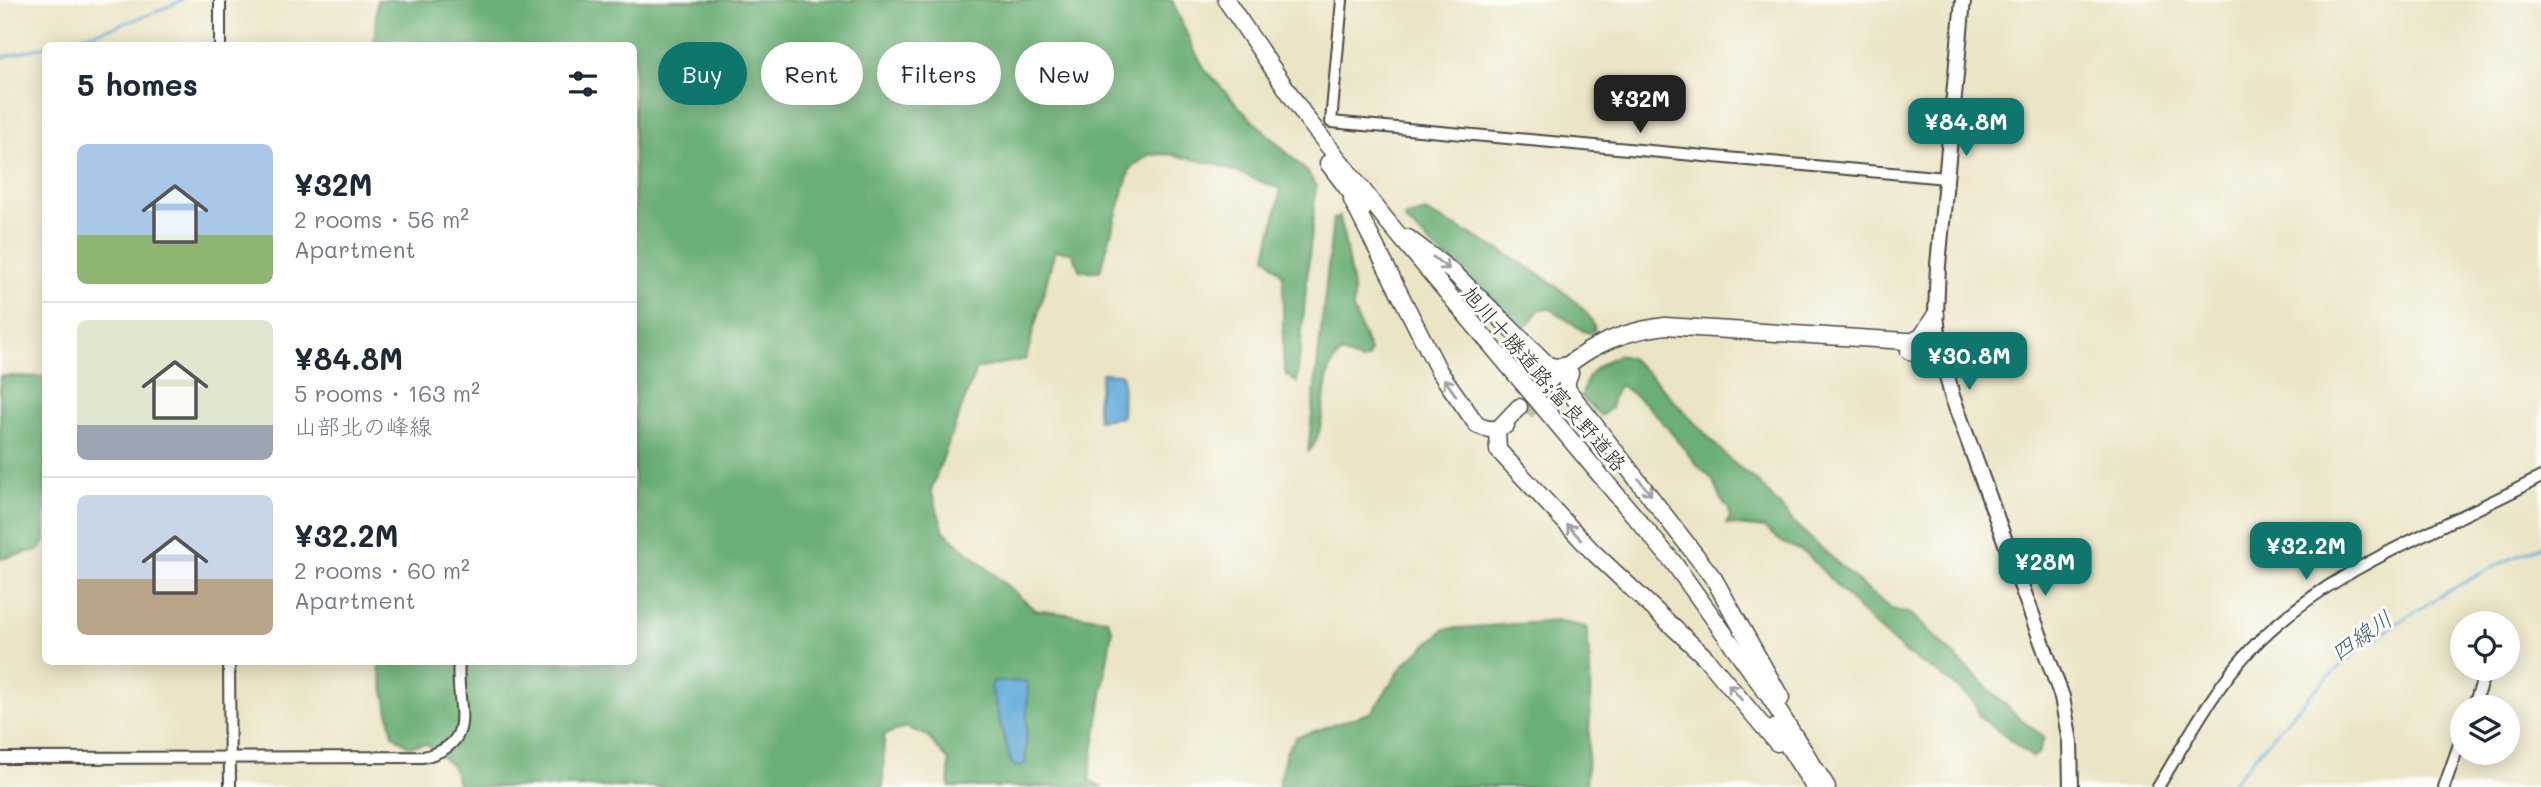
<!DOCTYPE html>
<meta charset="utf-8">
<style>
body{margin:0;font-family:Mali,"Klee One",sans-serif;background:#f6f6f7;color:#1f2937;height:100vh;display:flex;flex-direction:column;font-size:26px;white-space:nowrap}
*{box-sizing:border-box;margin:0}
p{font-size:23px;color:#747a83}
.icon{flex:none;width:38px;height:38px;fill:none;stroke:currentColor;stroke-width:2;stroke-linecap:round;stroke-linejoin:round}
.map{position:relative;flex:1;overflow:hidden}
.drawer{position:absolute;left:42px;top:42px;width:595px;height:623px;display:flex;flex-direction:column;background:#fff;border-radius:10px;box-shadow:0 4px 18px #0003}
.drawer>*{flex:none}
.banner{position:absolute;left:658px;top:42px;width:665px;height:63px;display:flex;gap:14px}
.buttons{position:absolute;left:2450px;top:611px;display:grid;gap:14px}
.buttons a{display:grid;place-items:center;width:70px;height:70px;border-radius:50%;background:#fff;box-shadow:0 4px 18px #0003;font-size:35px}
.price{position:absolute;translate:-50% -60px;padding:0 16px;border-radius:14px;background:#0f766e;color:#fff;font-size:23px;line-height:46px;filter:drop-shadow(0 2px 4px #0008)}
.price::after{content:'';position:absolute;left:50%;top:42px;width:21px;height:16px;margin-left:-10px;background:inherit;clip-path:polygon(0 0,100% 0,50% 100%)}
.price.active{background:#222;color:#fff}
ul{padding:0;list-style:none}
li{display:flex;align-items:center;gap:21px;height:175px;padding:0 35px}
li+li{border-top:2px solid #e0e1e3}
li span{display:grid;place-items:center;flex:none;width:196px;height:140px;border-radius:10px;color:#555}
li>.icon{margin-inline-start:auto}
span .icon{width:84px;height:84px;fill:#fffc;stroke-width:1}
li b{font-size:30px}
h2{display:flex;justify-content:space-between;align-items:center;height:84px;padding:0 35px;font-size:30px}
.pill{padding:0 24px;border-radius:32px;background:#fff;box-shadow:0 4px 18px #0003;font-size:24px;line-height:63px}
.pill.active{background:#0f766e;color:#fff}
.map>svg:first-child{display:block}
.forest{fill:#6baf74;stroke:#4b6d50;stroke-width:2}
.water{fill:#62aad9;stroke:#466a82;stroke-width:2}
.lines{fill:none;stroke-linecap:round;stroke-linejoin:round}
.stream{stroke:#62aad9;stroke-width:2.5}
.highway-tunnel{stroke:#c5c0a7;stroke-width:16;stroke-dasharray:16 8;stroke-linecap:butt}
.minor-casing{stroke:#484742;stroke-width:14}
.major-casing{stroke:#484742;stroke-width:18}
.highway-casing{stroke:#484742;stroke-width:19}
.minor{stroke:#fff;stroke-width:10}
.major{stroke:#fff;stroke-width:14}
.highway{stroke:#fff;stroke-width:16}
.oneway{stroke:#a0a0a0}
.labels{text-anchor:middle;dominant-baseline:central;stroke-width:6;stroke-linejoin:round;paint-order:stroke}
.street-label{font-size:21px;fill:#2b2b2b;stroke:#fdfcf7}
.water-label{font-size:23px;font-style:italic;fill:#415e71;stroke:#fdfcf7}
</style>
<div class="map">
<svg width="2541" height="787" viewBox="0 0 2541 787">
<rect width="100%" height="100%" fill="#fdfcf7"/>
<filter id="ink" filterUnits="userSpaceOnUse"><feTurbulence type="fractalNoise" baseFrequency=".0143" numOctaves="2"/><feDisplacementMap in="SourceGraphic" scale="14" xChannelSelector="R" yChannelSelector="G"/><feConvolveMatrix kernelMatrix="1 2 1 2 8 2 1 2 1" color-interpolation-filters="sRGB"/></filter>
<filter id="wash" filterUnits="userSpaceOnUse"><feTurbulence type="fractalNoise" baseFrequency=".00686" numOctaves="4" result="noise"/><feDisplacementMap in="SourceGraphic" scale="28" xChannelSelector="R" yChannelSelector="G"/><feGaussianBlur stdDeviation="1.57" result="paint"/><feColorMatrix in="noise" values="0 0 0 0 0 0 0 0 0 0 0 0 0 0 0 0 0 1.4 0 .05"/><feComposite in="paint" operator="in"/></filter>
<g filter="url(#wash)">
<rect width="100%" height="100%" fill="#ebe5c6"/>
<!-- forest -->
<g class="forest">
<path d="M377 0H1172L1193 48 1206 71 1244 112 1308 173 1316 186 1297 382 1286 375 1283 358V275L1266 256 1279 200 1280 189 1216 164 1169 154 1148 155 1130 169 1100 271H1080L1072 253 1055 250 1026 359 976 369 931 490 944 531 1035 610 1107 619 1112 630 1089 779 1101 787H949V761L926 735 906 727 884 735 883 787H459L453 767 427 744 408 746 393 735 378 662H634V46H374Z"/>
<path d="M1425 212C1459 227 1591 294 1595 330L1589 333 1584 331 1550 309H1540L1524 329 1517 325 1405 220 1406 216Z"/>
<path d="M1340 217 1354 293 1353 309 1370 351 1368 358 1362 361 1342 353C1315 372 1332 430 1308 452L1333 219Z"/>
<path d="M1618 355 1630 358 1649 374 1730 460 1760 484 1798 527 1864 587 1892 609 1911 614 2020 719 2044 737 2039 753 2032 757 1979 716 1975 703 1951 682 1907 654 1864 615 1806 553 1783 543 1764 528 1726 524 1730 517 1729 508C1716 499 1721 492 1713 481 1710 475 1702 471 1698 466 1674 438 1652 402 1619 385L1612 399 1611 408 1601 416 1581 397C1588 371 1595 367 1618 355Z"/>
<path d="M0 376 46 377 45 542 37 550 0 559Z"/>
<path d="M1558 621 1586 627C1594 680 1589 733 1586 787H1278L1286 752 1296 737 1372 712 1404 664 1445 629Z"/>
</g>
<!-- water -->
<g class="water">
<path d="M1102 373 1120 374 1123 377 1122 417 1098 420 1097 403Z"/>
<path d="M994 681 1027 682 1028 686 1025 764 1018 767 1011 763 991 687Z"/>
</g>
<g class="lines">
<!-- stream -->
<g class="stream">
<path d="M0 58C60 41 126 28 182 0"/>
<path d="M2229 787C2259 752 2289 716 2321 684 2375 631 2471 573 2541 546"/>
</g>
</g>
</g>
<g filter="url(#ink)">
<g class="lines">
<!-- highway-tunnel -->
<path class="highway-tunnel" d="M1526 412 1544 395"/>
<defs>
<g id="minor">
<path d="M220 0V46"/>
<path d="M1342 0 1331 122 1946 178"/>
<path d="M229 662 230 787"/>
<path d="M2473 707 2487 668"/>
<path d="M0 758 423 757C482 743 454 704 459 662"/>
<path d="M2158 787C2187 740 2212 691 2250 650 2328 567 2442 530 2541 477"/>
<path d="M2444 787 2462 736"/>
</g>
<path id="major" d="M1963 0 1938 265 1936 314 1939 343 1952 396 2062 697 2070 742 2071 787"/>
<g id="highway">
<path d="M1226 0 1307 119 1387 221 1673 562 1767 693 1827 787"/>
<path d="M1328 163 1363 209"/>
<path d="M1352 200 1439 371 1477 425C1488 430 1495 431 1506 425"/>
<path d="M1408 238 1454 273 1548 365 1555 367 1564 366"/>
<path d="M1910 343 1922 336 1936 314"/>
<path d="M1909 351 1928 356 1946 373"/>
<path d="M1570 373 1567 381V389L1714 579 1781 698"/>
<path d="M1540 389C1579 352 1610 333 1665 326L1939 343"/>
<path d="M1519 407 1497 430 1498 450 1592 551 1705 657 1777 743"/>
<path d="M1776 727 1814 787"/>
</g>
</defs>
<!-- minor casing -->
<use href="#minor" class="minor-casing"/>
<!-- major casing -->
<use href="#major" class="major-casing"/>
<!-- highway casing -->
<use href="#highway" class="highway-casing"/>
<!-- minor -->
<use href="#minor" class="minor"/>
<!-- major -->
<use href="#major" class="major"/>
<!-- highway -->
<use href="#highway" class="highway"/>
</g>
<!-- one-way arrows -->
<defs><path id="oneway-shaft" d="M-6 0H5M1.5-3L5.5 0L1.5 3" fill="none" stroke-width="1.6" stroke-linecap="round" stroke-linejoin="round" transform="scale(1.75)"/></defs>
<g class="oneway">
<use href="#oneway-shaft" transform="translate(1441 263) rotate(37)"/>
<use href="#oneway-shaft" transform="translate(1450 387) rotate(-125)"/>
<use href="#oneway-shaft" transform="translate(1645 487) rotate(52)"/>
<use href="#oneway-shaft" transform="translate(1574 532) rotate(-133)"/>
<use href="#oneway-shaft" transform="translate(1735 692) rotate(-130)"/>
</g>
</g>
<g class="labels">
<!-- street labels -->
<g class="street-label">
<text transform="translate(1545 378) rotate(49)">旭川十勝道路;富良野道路</text>
</g>
<!-- water labels -->
<g class="water-label">
<text transform="translate(2361 635) rotate(-35)">四線川</text>
</g>
</g>
</svg>
<div class="buttons">
<a><svg class="icon" aria-label="locate" viewBox="0 0 24 24"><circle cx="12" cy="12" r="6"/><path d="M12 2v4M12 18v4M2 12h4M18 12h4"/></svg></a>
<a><svg class="icon" aria-label="layers" viewBox="0 0 24 24"><path d="M12 4l9 5-9 5-9-5zM3 14l9 5 9-5"/></svg></a>
</div>
<b class="price active" style="left:1640px;top:135px">¥32M</b>
<b class="price" style="left:1966px;top:158px">¥84.8M</b>
<b class="price" style="left:1969px;top:392px">¥30.8M</b>
<b class="price" style="left:2306px;top:582px">¥32.2M</b>
<b class="price" style="left:2045px;top:598px">¥28M</b>
<div class="banner">
<a class="pill active">Buy</a>
<a class="pill">Rent</a>
<a class="pill">Filters</a>
<a class="pill">New</a>
</div>
<section class="drawer">
<h2>5 homes<svg class="icon" aria-label="filters" viewBox="0 0 24 24"><path d="M4 7h16M4 17h16"/><circle cx="9" cy="7" r="2"/><circle cx="15" cy="17" r="2"/></svg></h2>
<ul>
<li><span style="background:linear-gradient(#a9c7e8 65%,#8fb573 0)"><svg class="icon" aria-label="home" viewBox="0 0 24 24"><path d="M3 11l9-7 9 7M6 9v11h12V9"/></svg></span><div><b>¥32M</b><p>2 rooms · 56 m²</p><p>Apartment</p></div></li>
<li><span style="background:linear-gradient(#dfe7d0 75%,#9aa5b1 0)"><svg class="icon" aria-label="home" viewBox="0 0 24 24"><path d="M3 11l9-7 9 7M6 9v11h12V9"/></svg></span><div><b>¥84.8M</b><p>5 rooms · 163 m²</p><p>山部北の峰線</p></div></li>
<li><span style="background:linear-gradient(#c9d6e8 60%,#b9a48a 0)"><svg class="icon" aria-label="home" viewBox="0 0 24 24"><path d="M3 11l9-7 9 7M6 9v11h12V9"/></svg></span><div><b>¥32.2M</b><p>2 rooms · 60 m²</p><p>Apartment</p></div></li>
</ul>
</section>
</div>
